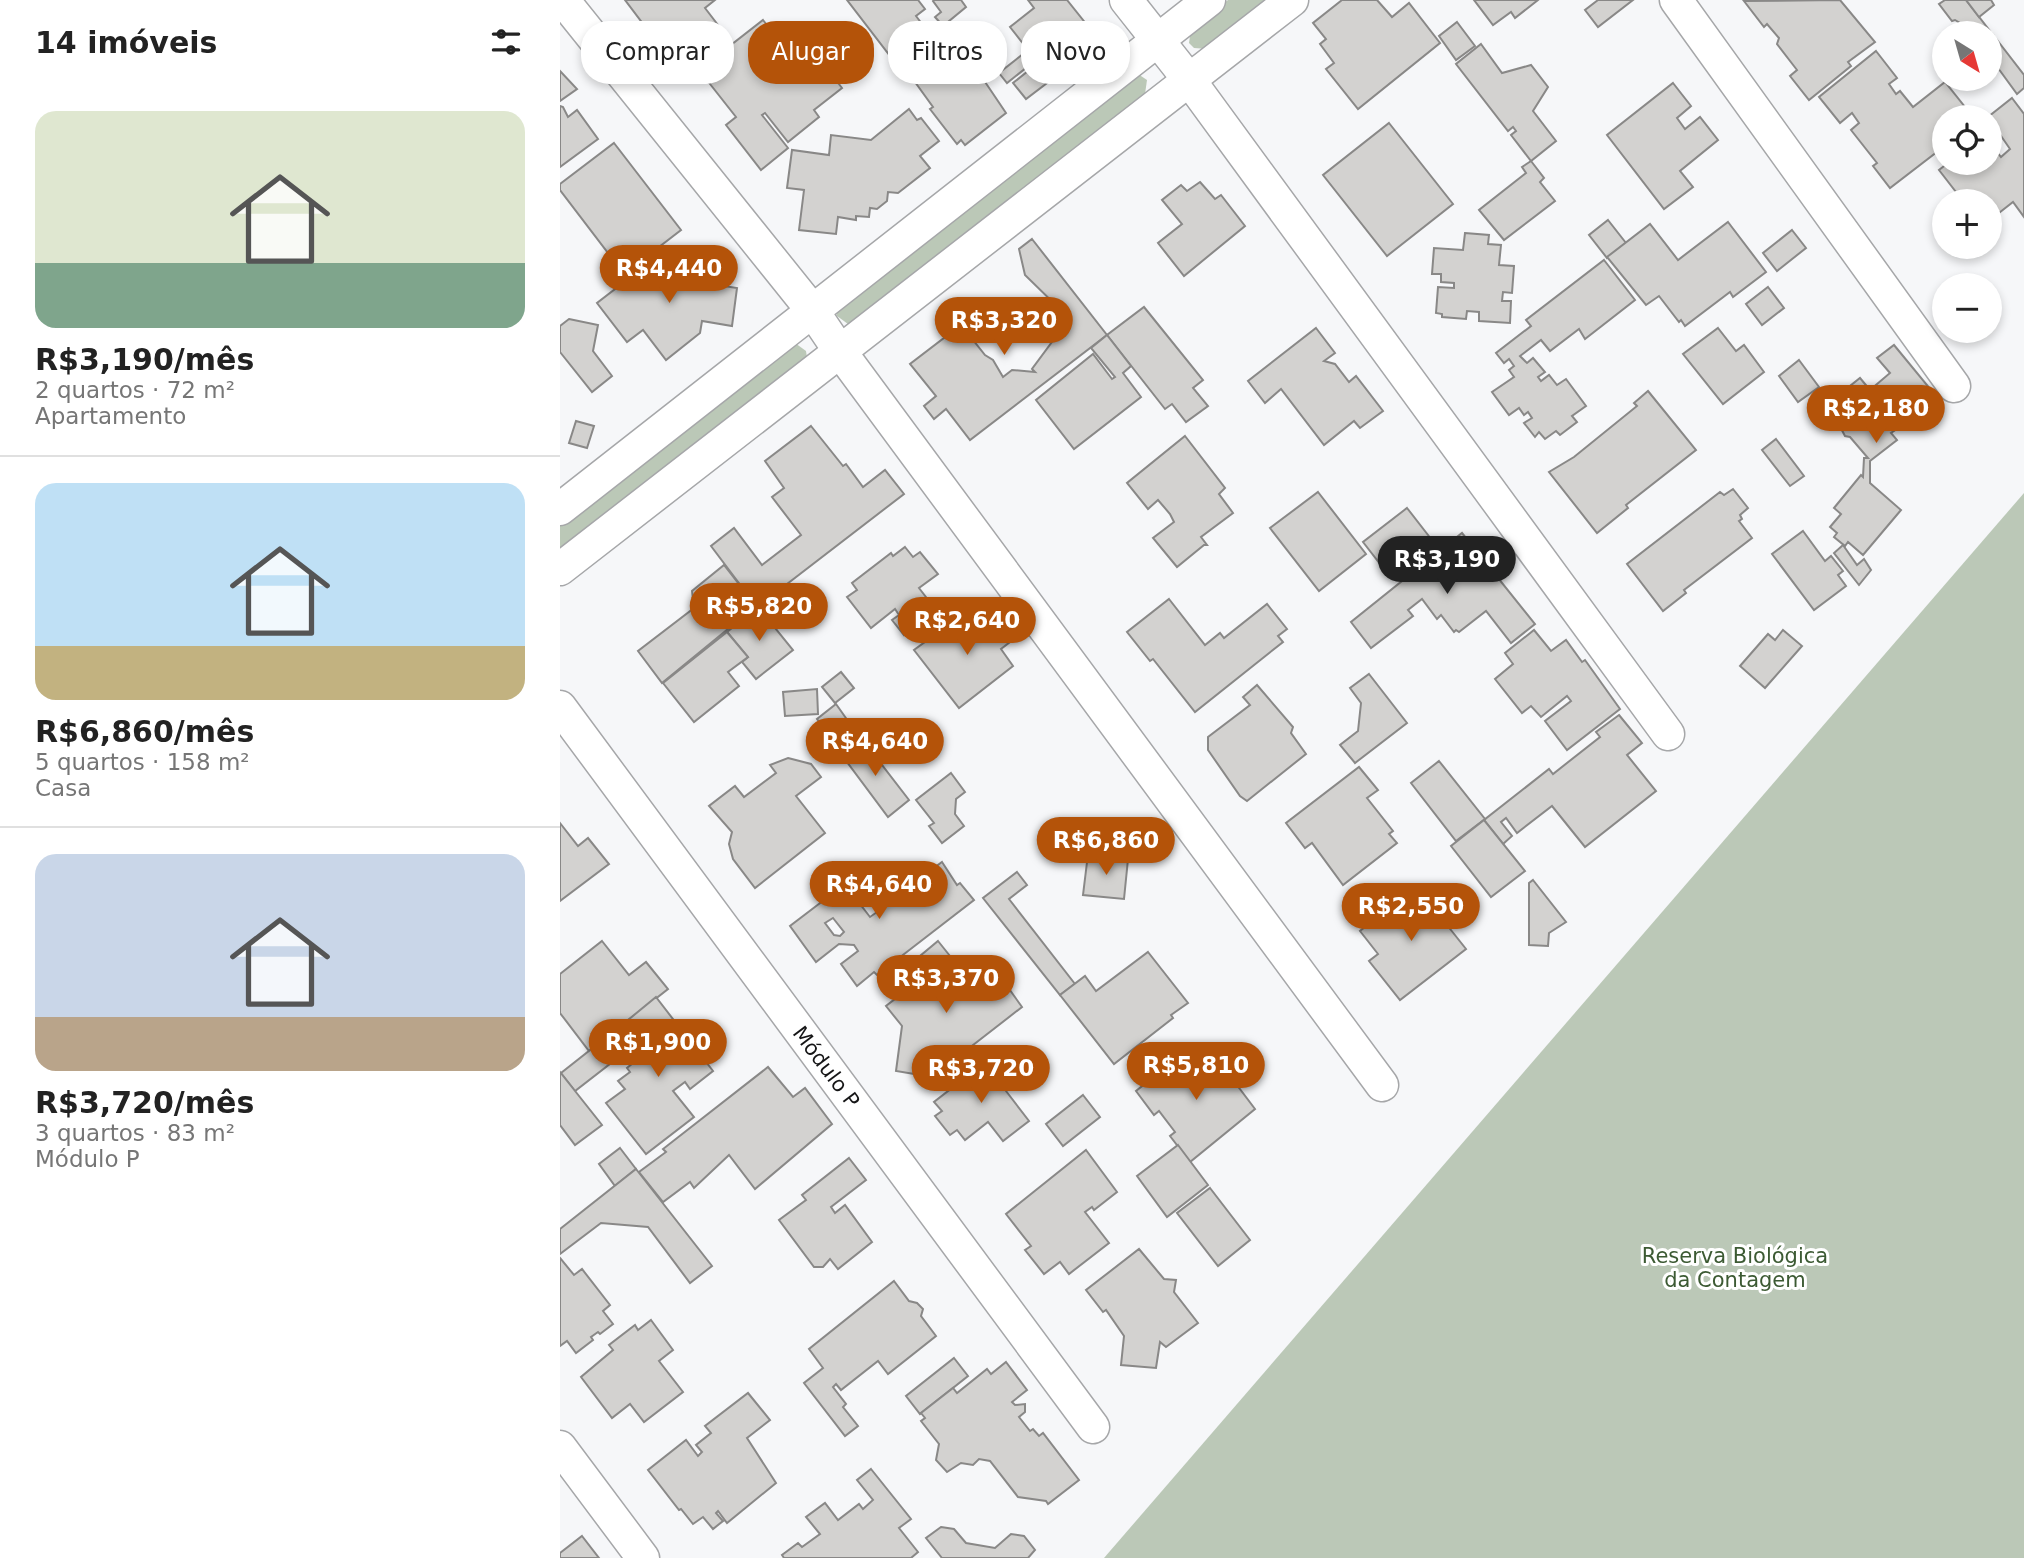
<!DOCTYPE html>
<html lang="pt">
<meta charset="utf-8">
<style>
body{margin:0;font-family:"DejaVu Sans",sans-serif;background:#f6f6f6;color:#222;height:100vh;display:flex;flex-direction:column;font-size:26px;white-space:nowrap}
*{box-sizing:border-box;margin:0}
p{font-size:23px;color:#767676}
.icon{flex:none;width:38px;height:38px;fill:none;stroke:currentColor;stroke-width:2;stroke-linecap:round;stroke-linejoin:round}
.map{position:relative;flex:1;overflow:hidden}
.sheet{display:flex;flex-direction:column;background:#fff;width:560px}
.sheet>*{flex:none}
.top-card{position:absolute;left:21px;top:21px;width:665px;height:63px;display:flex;gap:14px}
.needle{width:46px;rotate:143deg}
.fabs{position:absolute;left:1372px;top:21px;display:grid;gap:14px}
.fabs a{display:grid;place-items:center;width:70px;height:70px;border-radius:50%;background:#fff;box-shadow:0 4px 10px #0003;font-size:35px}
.price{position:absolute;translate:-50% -60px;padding:0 16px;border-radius:24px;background:#b45309;color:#fff;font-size:23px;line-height:46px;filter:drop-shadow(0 2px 4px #0008)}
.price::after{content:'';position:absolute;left:50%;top:42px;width:21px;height:16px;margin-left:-10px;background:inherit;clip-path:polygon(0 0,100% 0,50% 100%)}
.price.selected{background:#222;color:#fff}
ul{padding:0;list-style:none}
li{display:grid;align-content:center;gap:14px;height:371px;padding:0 35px}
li+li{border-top:2px solid #e0e0e0}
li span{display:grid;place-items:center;height:217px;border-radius:21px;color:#555}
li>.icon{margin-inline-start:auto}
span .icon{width:126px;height:126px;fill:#fffc;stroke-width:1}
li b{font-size:30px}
h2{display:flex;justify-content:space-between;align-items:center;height:84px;padding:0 35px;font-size:30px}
.tag{padding:0 24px;border-radius:28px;background:#fff;box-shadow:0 4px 10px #0003;font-size:24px;line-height:63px}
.tag.selected{background:#b45309;color:#fff}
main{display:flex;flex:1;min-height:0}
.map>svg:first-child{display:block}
.green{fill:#bbc8b7}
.building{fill:#d3d2d0;stroke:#898887;stroke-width:2;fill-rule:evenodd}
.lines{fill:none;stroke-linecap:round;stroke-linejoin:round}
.street-casing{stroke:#a6a7a9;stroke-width:35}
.street{stroke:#fff;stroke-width:32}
.labels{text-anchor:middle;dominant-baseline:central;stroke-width:6;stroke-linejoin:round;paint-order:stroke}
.street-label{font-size:21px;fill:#151516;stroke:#fff}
.park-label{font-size:21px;fill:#3c5a33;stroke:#fff}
</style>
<main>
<section class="sheet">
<h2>14 imóveis<svg class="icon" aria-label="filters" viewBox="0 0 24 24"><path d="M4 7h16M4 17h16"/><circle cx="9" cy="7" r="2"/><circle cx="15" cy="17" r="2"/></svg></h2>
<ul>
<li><span style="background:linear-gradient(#dfe7d0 70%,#7fa58c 0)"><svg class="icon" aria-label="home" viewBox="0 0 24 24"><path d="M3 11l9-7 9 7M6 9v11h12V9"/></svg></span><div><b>R$3,190/mês</b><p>2 quartos · 72 m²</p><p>Apartamento</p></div></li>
<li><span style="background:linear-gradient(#bfe0f5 75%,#c2b280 0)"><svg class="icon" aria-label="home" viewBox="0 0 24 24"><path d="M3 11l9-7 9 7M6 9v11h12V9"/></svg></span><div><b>R$6,860/mês</b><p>5 quartos · 158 m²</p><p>Casa</p></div></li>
<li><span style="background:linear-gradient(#c9d6e8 75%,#b9a48a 0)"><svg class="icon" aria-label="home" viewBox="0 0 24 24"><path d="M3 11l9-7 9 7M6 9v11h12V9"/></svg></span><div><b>R$3,720/mês</b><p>3 quartos · 83 m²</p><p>Módulo P</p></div></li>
</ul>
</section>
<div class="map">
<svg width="1464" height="1558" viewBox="0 0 1464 1558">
<rect width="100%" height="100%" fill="#f6f7f9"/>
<!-- green -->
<g class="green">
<path d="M668 0H711L648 49 634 48 629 43 631 29Z"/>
<path d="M575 72 587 80 585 94 295 322 288 324 277 316 275 309Z"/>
<path d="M235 343 246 351 247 358 0 557V524Z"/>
<path d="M1464 493V1558H544Z"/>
</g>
<!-- building -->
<g class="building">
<path d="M65 0H155L145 8 168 38 121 74Z"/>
<path d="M287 0H358L365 9 356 16 372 37 337 65Z"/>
<path d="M374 0H401L406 7 383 26 375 17 381 12 373 1Z"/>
<path d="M468 0H507L531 30 520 38 530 50 528 58 524 62 516 61 466 99 453 83 468 71 466 68 447 83 439 73 468 50 450 27 474 8Z"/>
<path d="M782 0H817L832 17 849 3 880 43 798 109 766 69 774 63 760 44 766 39 753 23Z"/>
<path d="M914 0H978L955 18 951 12 933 25Z"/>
<path d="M1038 0H1073L1038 27 1025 10Z"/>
<path d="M1280 0 1315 42 1288 62 1291 66 1249 100 1230 76 1237 70 1217 44 1219 38 1207 24 1204 27 1184 1Z"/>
<path d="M1385 0H1406L1433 35 1430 38V33H1408L1400 23 1395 20 1392 21 1379 4Z"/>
<path d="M1406 0H1431L1434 5 1419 17Z"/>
<path d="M203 20 222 44 238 31 282 88 254 110 259 117 228 142 205 113 202 115 228 148 201 170 166 125 176 117 139 70Z"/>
<path d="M897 22 915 46 896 60 879 36Z"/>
<path d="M382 34 410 72 415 67 446 113 405 145 401 140 397 144 370 109 373 107 342 64Z"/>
<path d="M1434 36 1464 75V88L1457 94 1430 57V40Z"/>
<path d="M921 44 942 73 971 65 988 87 973 111 996 141 971 161 951 135 956 131 953 127 948 131 896 64Z"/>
<path d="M1316 51 1337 78 1329 84 1336 94 1340 91 1353 107 1385 82 1413 117H1384V139L1378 143 1382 148 1330 188 1313 166 1317 163 1291 130 1299 123 1292 113 1280 123 1259 97Z"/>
<path d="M0 71 17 89 0 101Z"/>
<path d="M1113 83 1131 106 1117 118 1125 129 1140 117 1158 140 1120 171 1133 187 1104 209 1047 135Z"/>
<path d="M1452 98 1464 114V217L1453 202 1430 220V201H1403L1379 170 1388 163H1430V143L1441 157 1450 149 1428 117Z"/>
<path d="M0 106 3 107 8 117 17 110 38 139 0 167Z"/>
<path d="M349 109 357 120 361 118 379 141 360 156 370 168 338 193 328 192 327 201 317 209 310 208 309 217 296 216V220L278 217 276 234 239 230 244 190 227 188 232 150 269 155 271 135 311 140Z"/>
<path d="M829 123 893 204 827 256 763 175Z"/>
<path d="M54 143 121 230 64 274 0 190V184Z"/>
<path d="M971 161 984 178 980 182 995 201 944 240 919 210 966 173 962 167Z"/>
<path d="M640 182 655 199 661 195 685 226 624 276 598 243 622 224 602 200 621 185 627 191Z"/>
<path d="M1048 220 1066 243 1047 258 1029 235Z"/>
<path d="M1168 222 1206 272 1173 297 1170 292 1125 326 1121 320 1119 322 1099 296 1086 305 1047 257 1090 224 1118 260Z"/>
<path d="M1232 230 1246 248 1217 271 1203 253Z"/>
<path d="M905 233 929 235 928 244 941 245 939 265 954 266 952 293 943 292 942 301H951L950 323 919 321V312L907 311 906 319 882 317V314L876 313 878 287 894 288V283L881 282V274H872L874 248 903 250Z"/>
<path d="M472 239 547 335 410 440 386 409 374 419 364 406 376 396 350 364 401 325 425 355 433 360 443 377 452 370 475 372 472 369 503 327 506 315 465 275 459 249Z"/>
<path d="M98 256 116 279 140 261 158 285 177 288 172 326 142 321 140 333 106 360 83 330 67 342 37 303Z"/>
<path d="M1044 260 1075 300 1025 339 1019 329 990 351 981 340 960 356 967 363 973 358 985 372 978 377 981 381 989 375 997 385 1006 379 1026 406 1012 416 1017 422 1000 435 996 431 985 439 979 432 975 437 964 423 972 418 968 412 964 415 959 408 949 415 932 392 954 377 949 370 954 366 949 359 944 363 936 353 971 326 966 320Z"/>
<path d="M1208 287 1224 308 1202 325 1186 304Z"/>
<path d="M584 307 643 380 633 388 648 406 626 422 612 404 605 409 547 335Z"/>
<path d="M9 319 38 325 33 351 52 376 32 392 0 352V326Z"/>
<path d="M756 328 775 353 764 361 775 364 789 382 796 376 823 411 800 428 794 421 764 445 721 389 705 403 688 381Z"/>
<path d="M1158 328 1176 351 1184 345 1204 372 1163 404 1123 354Z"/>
<path d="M547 335 571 366 563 373 581 397 514 449 476 400 533 354 552 379 555 377 531 348Z"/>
<path d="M1334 345 1376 396 1342 422 1344 424 1331 433 1337 440 1310 461V483L1341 510 1303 555 1288 542 1285 546 1274 537 1277 533 1270 527 1281 514 1274 508 1301 475 1303 477 1304 458H1308L1290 437 1285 436 1275 417 1294 402 1285 390 1300 378 1310 390 1330 373 1317 358Z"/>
<path d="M1239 360 1259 387 1238 402 1219 376Z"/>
<path d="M1088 391 1136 450 1066 505 1068 508 1037 533 989 472 1014 457 1077 406 1074 403Z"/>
<path d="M16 421 34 426 27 448 9 443Z"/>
<path d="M251 426 283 466 286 464 303 487 325 470 344 494 197 607 151 546 174 528 202 565 241 535 212 497 224 488 205 461Z"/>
<path d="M625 436 665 488 659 494 673 513 641 537 647 545H644L617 567 593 538 614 522 610 514 598 500 588 509 567 483Z"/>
<path d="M1216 439 1244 476 1230 486 1202 450Z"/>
<path d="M1173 489 1188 508 1180 515 1182 519 1179 521 1192 538 1124 590 1126 593 1103 611 1067 564 1160 492 1164 495Z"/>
<path d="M758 492 806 554 759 591 710 528Z"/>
<path d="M847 508 875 544 831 578 803 542Z"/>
<path d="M1243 531 1265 561 1271 556 1283 571 1278 575 1286 586 1254 610 1212 554Z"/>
<path d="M902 533 975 624 951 643 926 611 899 632 896 630 894 632 881 615 877 619 862 599 848 610 853 616 811 648 791 622Z"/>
<path d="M1283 545 1297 565 1304 559 1311 570 1299 585 1274 553Z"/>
<path d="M345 547 353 557 360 552 378 574 359 588 376 610 344 635 332 620 339 615 335 609 311 628 287 597 297 590 292 583 331 553 333 556Z"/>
<path d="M164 565 196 606 102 683 78 651 134 608 132 591Z"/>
<path d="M609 599 645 645 660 633 664 638 707 604 727 629 718 636 723 642 635 712 593 659 590 661 567 632Z"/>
<path d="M198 607 233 650 196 679 182 662 188 657 167 632Z"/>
<path d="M424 609 450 642 441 649 453 666 399 708 354 650 387 626 393 634Z"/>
<path d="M974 630 991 651 1006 640 1022 662 1025 660 1060 709 1007 750 985 721 1011 701 1007 696 981 717 971 706 962 713 935 679 953 664 945 653Z"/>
<path d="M1223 630 1242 646 1205 688 1180 666 1208 634 1215 640Z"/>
<path d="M167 632 188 657 168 672 179 686 134 722 103 683Z"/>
<path d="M281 672 294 688 275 703 262 687Z"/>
<path d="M809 674 847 723 795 763 780 745 798 731 801 703 790 688Z"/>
<path d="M697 685 733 727 731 733 746 754 687 801 680 796 648 750V737L690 705 683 697Z"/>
<path d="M257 689 258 714 225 716 223 692Z"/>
<path d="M276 704 288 721 269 735 257 719Z"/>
<path d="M1059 715 1082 743 1067 755 1096 791 1025 847 992 806 957 833 946 818 941 822 952 836 943 844 924 820 989 769 993 774 1040 737 1036 732Z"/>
<path d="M302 739 349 800 328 817 281 754Z"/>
<path d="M228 758 251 764 261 777 236 796 265 833 195 888 173 859 169 844 172 832 149 806 175 786 184 797 216 773 210 765Z"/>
<path d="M879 761 925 819 896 841 851 783Z"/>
<path d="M799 767 818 790 807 798 833 831 829 834 837 843 783 885 752 843 745 848 726 823Z"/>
<path d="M391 773 405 792 396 799 395 814 404 826 382 843 369 826 374 823 356 800Z"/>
<path d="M924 820 965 871 931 897 891 846Z"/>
<path d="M0 823 18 846 28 838 49 864 0 901Z"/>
<path d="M528 854 568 859 564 899 523 895Z"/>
<path d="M382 862 397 885 400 883 414 900 317 975 314 972 297 986 281 964 298 951 294 945 279 944 256 962 230 926 268 897 270 874 303 880 300 904 310 917 361 881 359 879ZM273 918 284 932 280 936 274 935 265 923Z"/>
<path d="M457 872 467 885 449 899 515 984 500 995 423 898Z"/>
<path d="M973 880 1006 922 989 933 988 946 969 945V883Z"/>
<path d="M856 886 906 949 840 1000 809 961 818 954 800 931Z"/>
<path d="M42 941 69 975 86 962 108 989 29 1051 0 1013V974Z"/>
<path d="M378 941 410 981 406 984 413 992 434 977 443 989 447 986 462 1007 368 1080 366 1076 336 1071 342 1026 326 1006 371 971 360 956Z"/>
<path d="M588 952 628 1003 611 1015 613 1018 554 1064 500 995 525 976 536 991Z"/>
<path d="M96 997 153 1071 130 1089 125 1082 113 1091 134 1117 86 1154 46 1103 65 1089 58 1081 70 1072 67 1068 90 1049 68 1020Z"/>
<path d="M67 1021 82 1039 15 1091 1 1073Z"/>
<path d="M635 1044 656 1070 664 1069 667 1072 695 1109 630 1162 610 1136 615 1132 599 1111 594 1115 576 1091Z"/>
<path d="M423 1064 430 1073 437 1067 452 1086 446 1091 469 1121 443 1141 428 1122 405 1140 397 1130 390 1135 375 1116 382 1111 374 1102Z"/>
<path d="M208 1067 233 1097 245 1088 272 1124 195 1189 169 1155 134 1188 130 1182 103 1202 79 1172 106 1152 103 1149Z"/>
<path d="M0 1072 42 1125 15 1145 0 1125Z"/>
<path d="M523 1095 540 1117 503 1146 486 1124Z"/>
<path d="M618 1145 648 1185 607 1217 577 1176Z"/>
<path d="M60 1148 76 1169 55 1186 39 1164Z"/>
<path d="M526 1150 557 1192 534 1210 532 1207 525 1212 549 1243 509 1274 500 1262 484 1274 465 1250 471 1246 446 1214Z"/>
<path d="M289 1158 306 1180 271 1207 275 1213 285 1205 312 1242 278 1269 270 1259 263 1267H254L219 1220 246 1200 242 1195Z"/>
<path d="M76 1169 152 1266 130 1283 88 1227 41 1223 0 1254V1229Z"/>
<path d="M650 1188 690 1240 658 1266 617 1213Z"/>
<path d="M579 1249 604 1279 616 1280 614 1292 638 1323 606 1347 600 1342 596 1368 561 1365 564 1336 546 1310 543 1312 526 1290Z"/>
<path d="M0 1258 14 1275 22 1269 50 1305 43 1311 53 1324 40 1334 38 1332 31 1337 33 1340 16 1353 7 1341 0 1346Z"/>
<path d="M334 1281 349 1301 357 1303 363 1309 361 1316 376 1336 328 1374 318 1361 281 1390 276 1384 273 1387 286 1404 283 1407 298 1426 285 1436 244 1383 263 1368 249 1349Z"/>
<path d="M91 1320 113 1350 99 1361 123 1392 84 1422 70 1404 52 1418 21 1377 53 1350 49 1345 75 1325 78 1330Z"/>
<path d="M394 1358 408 1376 360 1414 346 1396Z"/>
<path d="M446 1362 467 1390 452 1402 455 1405 465 1404V1412L459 1417 470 1431 473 1429 479 1436 483 1433 519 1480 488 1504 486 1501 458 1497 430 1461 419 1459 413 1465 401 1463 387 1472 376 1460 379 1444 361 1421 365 1418 361 1413 393 1388 397 1393 427 1369 431 1374Z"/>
<path d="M188 1393 210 1420 187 1438 216 1483 167 1523 158 1511 156 1513 163 1521 153 1529 143 1517 133 1524 121 1509 119 1510 88 1470 126 1440 138 1456 142 1452 136 1445 151 1433 145 1426Z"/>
<path d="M311 1469 351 1519 339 1528 358 1552 351 1558H224L222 1555 238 1543 242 1547 260 1534 246 1517 265 1503 278 1520 299 1504 303 1509 313 1500 297 1480Z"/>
<path d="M381 1527 394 1529 406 1543 435 1548 451 1534 464 1536 475 1550 468 1558H382L366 1538Z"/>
<path d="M22 1536 39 1558H0V1553Z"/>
</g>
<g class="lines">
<defs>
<g id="street">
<path d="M3 0 252 310 279 350 822 1085"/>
<path d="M566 0 630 81 1108 734"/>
<path d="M1116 0 1394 386"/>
<path d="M0 509 649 0"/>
<path d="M0 569 732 0"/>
<path d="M0 707 533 1427"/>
<path d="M0 1447 83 1558"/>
</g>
</defs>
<!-- street casing -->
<use href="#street" class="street-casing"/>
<!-- street -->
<use href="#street" class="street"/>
</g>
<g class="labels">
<!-- street labels -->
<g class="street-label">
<text transform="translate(266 1067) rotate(53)">Módulo P</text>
</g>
<!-- park labels -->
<g class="park-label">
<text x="1175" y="1256">Reserva Biológica<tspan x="1175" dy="24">da Contagem</tspan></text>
</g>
</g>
</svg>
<div class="fabs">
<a><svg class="needle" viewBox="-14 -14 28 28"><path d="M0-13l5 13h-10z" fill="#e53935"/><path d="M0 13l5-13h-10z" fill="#767676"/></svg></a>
<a><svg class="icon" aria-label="locate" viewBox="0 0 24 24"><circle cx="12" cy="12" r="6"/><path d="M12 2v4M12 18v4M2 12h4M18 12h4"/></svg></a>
<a>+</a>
<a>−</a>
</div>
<b class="price" style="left:109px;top:305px">R$4,440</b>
<b class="price" style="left:444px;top:357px">R$3,320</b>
<b class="price" style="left:1316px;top:445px">R$2,180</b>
<b class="price selected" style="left:887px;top:596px">R$3,190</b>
<b class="price" style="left:199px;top:643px">R$5,820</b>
<b class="price" style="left:407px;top:657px">R$2,640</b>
<b class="price" style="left:315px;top:778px">R$4,640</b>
<b class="price" style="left:546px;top:877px">R$6,860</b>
<b class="price" style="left:319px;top:921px">R$4,640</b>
<b class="price" style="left:851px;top:943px">R$2,550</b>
<b class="price" style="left:386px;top:1015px">R$3,370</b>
<b class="price" style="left:98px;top:1079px">R$1,900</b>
<b class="price" style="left:636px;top:1102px">R$5,810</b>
<b class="price" style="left:421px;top:1105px">R$3,720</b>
<div class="top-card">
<a class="tag">Comprar</a>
<a class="tag selected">Alugar</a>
<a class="tag">Filtros</a>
<a class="tag">Novo</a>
</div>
</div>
</main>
